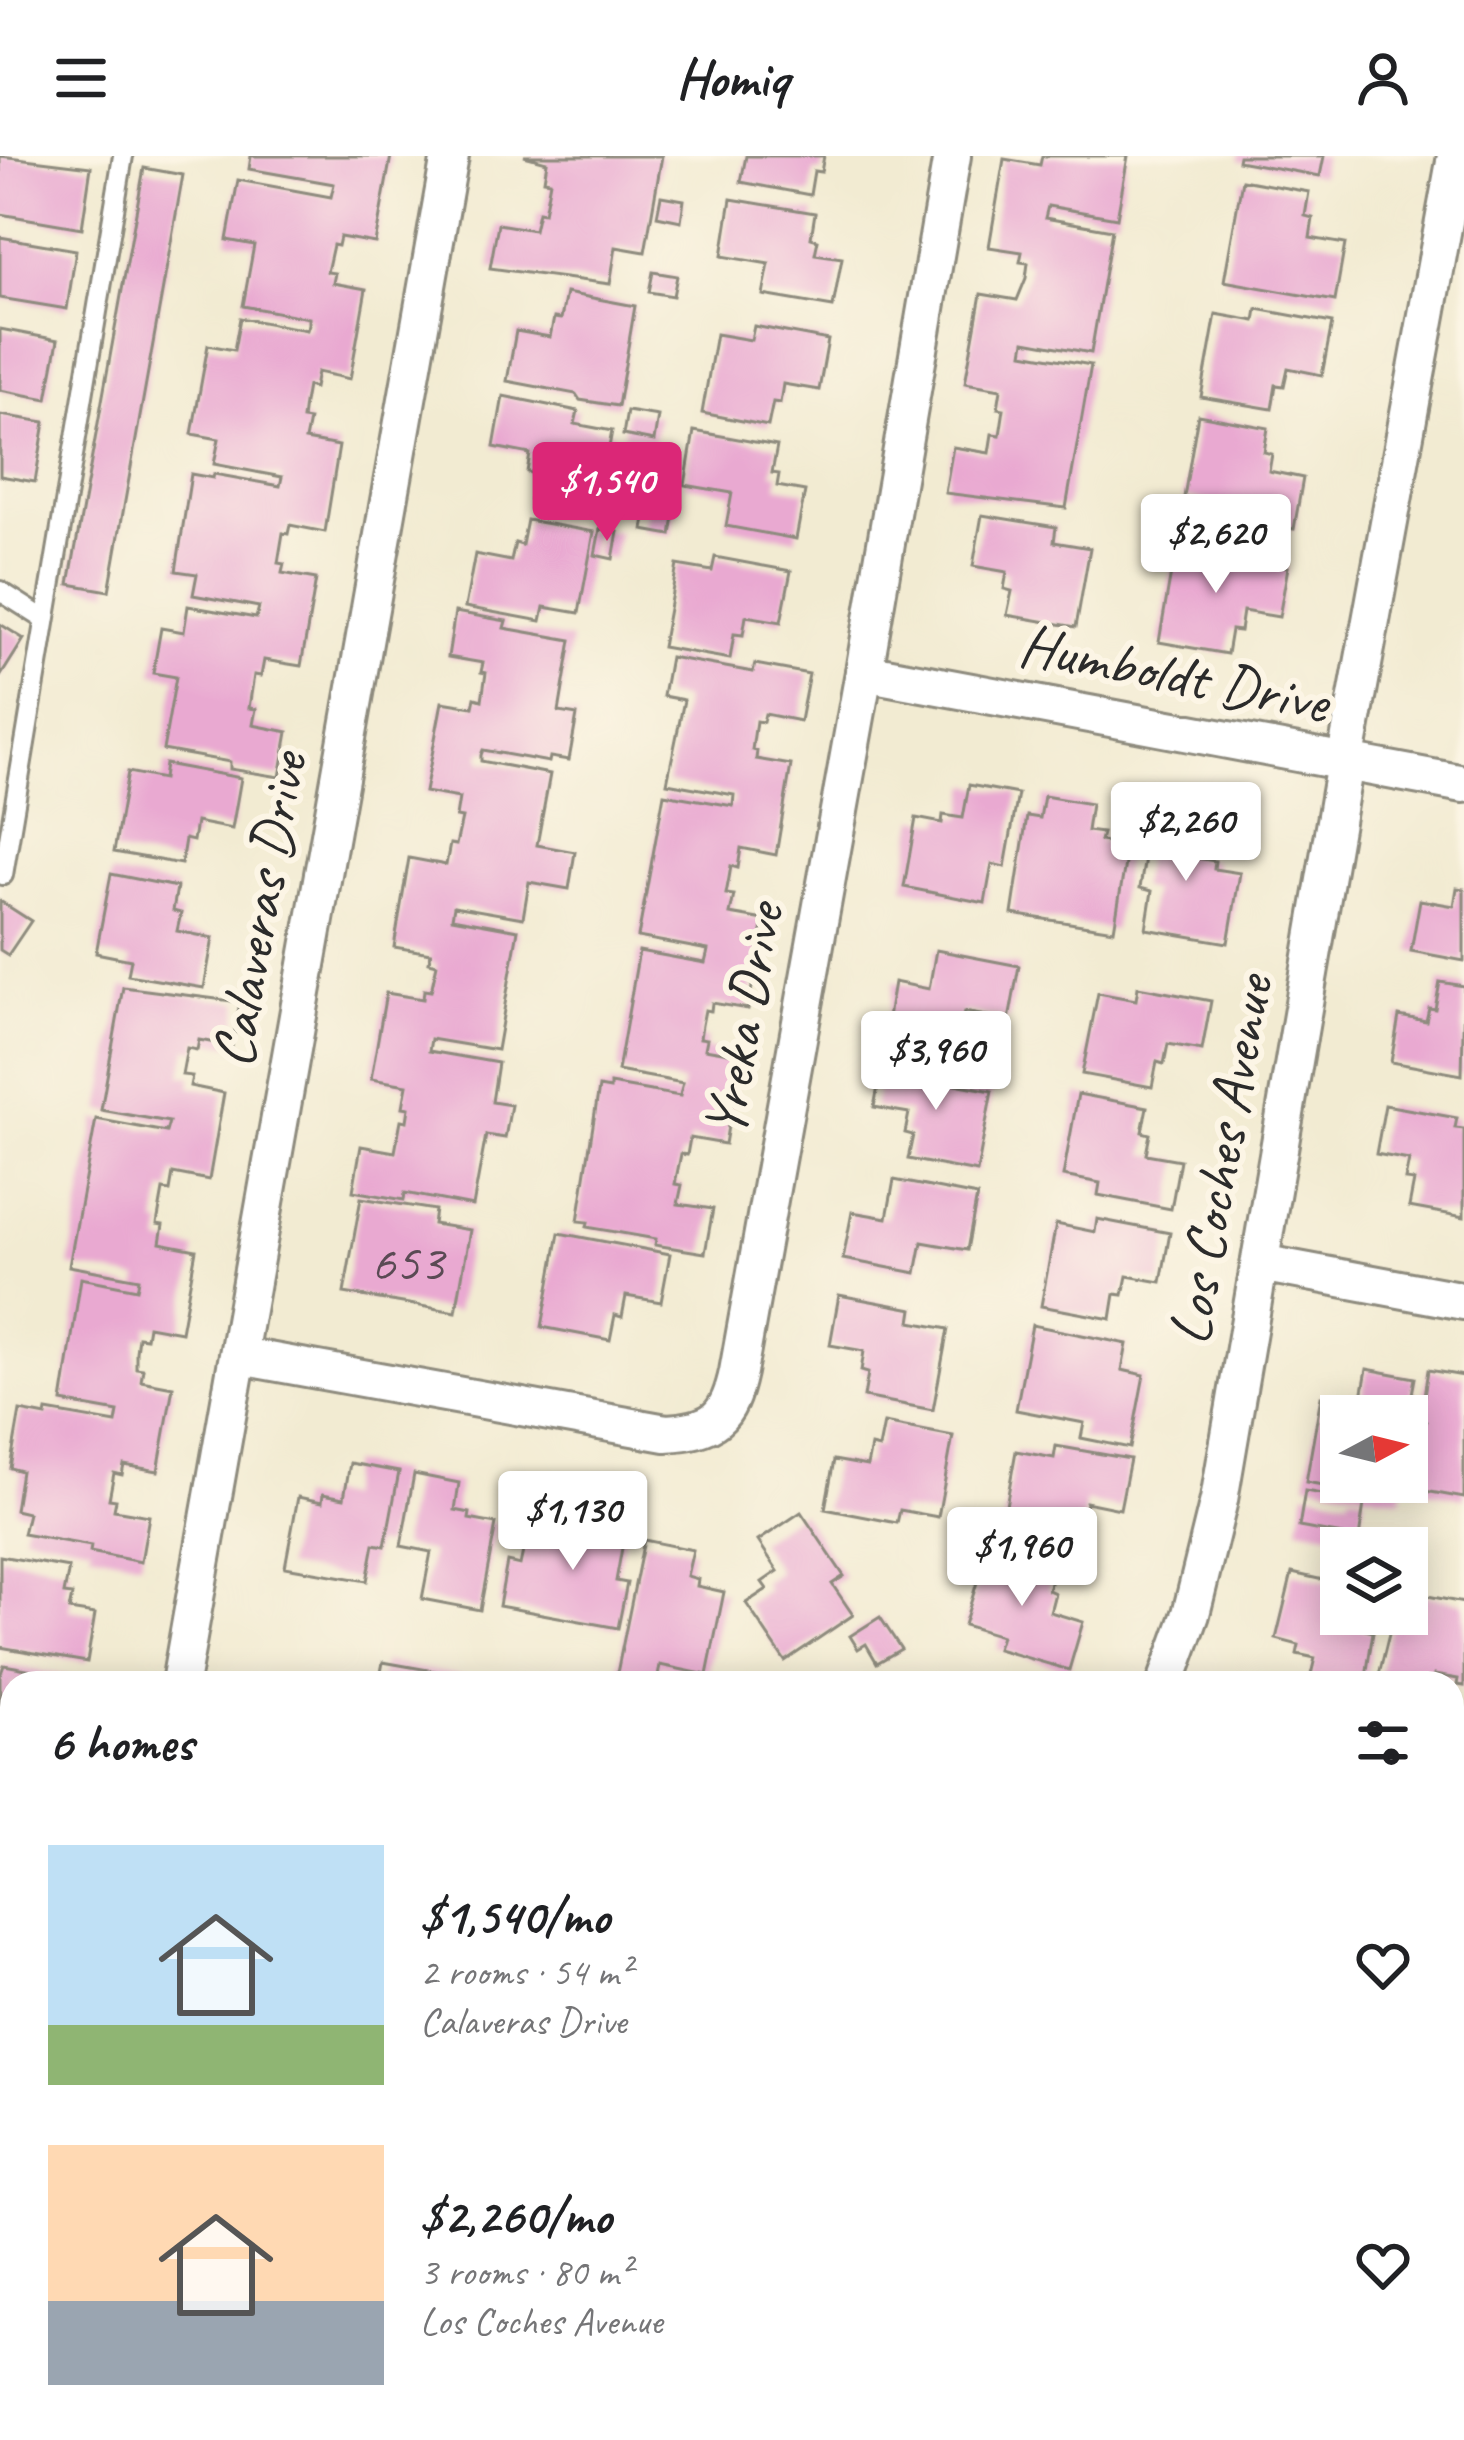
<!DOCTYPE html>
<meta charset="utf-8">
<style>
body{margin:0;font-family:Caveat,sans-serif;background:#f6f6f6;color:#202124;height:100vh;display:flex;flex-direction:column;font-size:45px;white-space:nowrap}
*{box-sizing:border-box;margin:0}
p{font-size:39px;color:#757577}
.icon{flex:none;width:66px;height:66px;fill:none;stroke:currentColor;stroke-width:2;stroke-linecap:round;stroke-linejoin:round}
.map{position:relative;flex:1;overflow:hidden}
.sheet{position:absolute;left:0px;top:1515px;width:1464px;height:771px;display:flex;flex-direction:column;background:#fff;border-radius:36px 36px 0 0;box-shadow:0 6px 30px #0003}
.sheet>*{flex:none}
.needle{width:78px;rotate:83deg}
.fabs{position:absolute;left:1320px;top:1239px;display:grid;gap:24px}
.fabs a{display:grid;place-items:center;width:108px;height:108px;border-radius:0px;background:#fff;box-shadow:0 6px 30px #0003;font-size:60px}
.price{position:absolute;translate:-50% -102px;padding:0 27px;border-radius:12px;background:#fff;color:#222;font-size:39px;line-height:78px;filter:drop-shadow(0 3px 6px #0008)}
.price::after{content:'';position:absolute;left:50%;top:72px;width:36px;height:27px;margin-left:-18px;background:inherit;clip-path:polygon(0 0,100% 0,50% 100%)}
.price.current{background:#db2777;color:#fff}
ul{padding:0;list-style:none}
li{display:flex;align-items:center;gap:36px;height:300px;padding:0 48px}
li span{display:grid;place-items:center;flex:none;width:336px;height:240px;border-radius:0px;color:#555}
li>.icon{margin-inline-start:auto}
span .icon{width:144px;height:144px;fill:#fffc;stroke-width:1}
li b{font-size:51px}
h2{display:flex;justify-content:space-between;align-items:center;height:144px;padding:0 48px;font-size:51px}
header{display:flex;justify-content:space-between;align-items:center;height:156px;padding:0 48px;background:#fff;font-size:54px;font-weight:600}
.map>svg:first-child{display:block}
.building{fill:#e9a9d1}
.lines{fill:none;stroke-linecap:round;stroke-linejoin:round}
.service-casing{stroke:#8e8b7e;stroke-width:24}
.minor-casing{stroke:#8e8b7e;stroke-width:42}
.secondary-casing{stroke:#8e8b7e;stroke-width:57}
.service{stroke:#fff;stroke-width:18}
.minor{stroke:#fff;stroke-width:36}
.secondary{stroke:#fff;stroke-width:51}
.labels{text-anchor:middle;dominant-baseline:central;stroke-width:12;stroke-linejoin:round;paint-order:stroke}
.number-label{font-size:54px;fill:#5a4a54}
.street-label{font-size:60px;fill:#2b2b2b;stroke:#fcf5e5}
</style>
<header><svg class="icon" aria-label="menu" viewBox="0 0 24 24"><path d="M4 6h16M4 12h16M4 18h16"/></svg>Homiq<svg class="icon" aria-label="person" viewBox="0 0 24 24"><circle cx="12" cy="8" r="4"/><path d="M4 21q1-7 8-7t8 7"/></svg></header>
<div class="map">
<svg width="1464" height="2284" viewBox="0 0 1464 2284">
<rect width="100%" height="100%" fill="#fcf5e5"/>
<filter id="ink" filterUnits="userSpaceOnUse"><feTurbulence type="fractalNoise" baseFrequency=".00833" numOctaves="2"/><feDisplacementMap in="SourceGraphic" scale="24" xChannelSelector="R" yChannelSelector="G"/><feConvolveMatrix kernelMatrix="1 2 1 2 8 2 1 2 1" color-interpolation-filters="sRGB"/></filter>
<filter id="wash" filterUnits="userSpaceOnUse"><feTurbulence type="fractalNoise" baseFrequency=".004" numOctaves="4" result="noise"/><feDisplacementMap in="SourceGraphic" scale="48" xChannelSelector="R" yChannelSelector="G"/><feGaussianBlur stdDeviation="2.7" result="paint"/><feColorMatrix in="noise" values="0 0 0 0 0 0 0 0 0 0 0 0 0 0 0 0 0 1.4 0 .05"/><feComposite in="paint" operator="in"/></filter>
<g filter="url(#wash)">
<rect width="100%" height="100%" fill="#f2ebd2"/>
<g id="blocks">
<!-- building -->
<g class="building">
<path d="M0 0 91 11 82 72 0 58Z"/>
<path d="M251 0H391L375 87 340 81 338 90 333 89 327 116 335 117 333 127 366 133 350 223 317 216 314 232 307 230 304 247 302 263 309 264 305 284 339 290 325 376 290 369 288 378 283 377 278 407 284 408 282 417 316 423 301 510 264 504 261 520 254 519 249 552 256 553 253 569 288 576 280 621 230 613V606L163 594 176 521 153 517 161 472 184 476 188 450 256 462 259 451 193 439 197 418 176 415 191 318 213 322 214 318 280 330 282 321 214 308 219 283 192 278 208 189 234 194 240 162 307 174 309 168V162L243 150 254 89 227 84 238 24 331 41 334 28 249 13Z"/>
<path d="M524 0H662L645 96 616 91 610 128 490 112 498 68 534 74 538 56 544 57 550 25 544 24 547 6Z"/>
<path d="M746 0H824L821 16 814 15 810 39 741 26Z"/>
<path d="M1042 0H1128L1117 62 1048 50 1045 62 1112 74 1091 197 1025 185 1023 197 1091 209 1066 352 945 337 953 291 989 297 992 278 1000 279 1004 253 998 252 1001 233 965 227 981 138 1017 144 1026 122 1028 107 1020 106 1022 96 989 91 1004 3 1040 9Z"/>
<path d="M1239 0H1324L1320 20 1238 5Z"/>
<path d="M144 12 183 19 109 435 69 428Z"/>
<path d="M1242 24 1309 36 1305 60 1313 62 1310 82 1345 88 1335 145 1224 125Z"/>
<path d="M661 40 684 44 681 65 657 60Z"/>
<path d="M731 43 815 57 811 82 818 84 815 98 842 102 833 151 763 139 769 108 722 100Z"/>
<path d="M0 81 76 94 67 153 0 142Z"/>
<path d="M653 116 677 120 673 140 649 136Z"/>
<path d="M566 137 635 150 618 250 580 244 576 238 507 225 516 175 550 181 554 162 561 163Z"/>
<path d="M1257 153 1332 167 1322 219 1288 212 1284 230 1276 229 1272 253 1201 241 1216 158 1255 165Z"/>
<path d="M754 170 828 184 819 234 783 228 780 247 773 246 768 270 702 257 716 178 751 184Z"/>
<path d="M0 173 58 184 47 243 0 234Z"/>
<path d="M503 240 578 255 575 268 612 275 597 356 530 343 535 318 527 316 530 298 494 291Z"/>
<path d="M627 255 658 260 654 285 623 279Z"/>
<path d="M0 259 45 266 35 326 0 320Z"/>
<path d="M1198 259 1268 272 1264 296 1272 298 1269 315 1303 322 1294 373 1220 360 1222 348 1184 341Z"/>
<path d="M694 275 777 290 772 317 779 318 777 330 805 335 796 383 726 370 732 337 685 329Z"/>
<path d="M648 343 676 348 671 379 643 374Z"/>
<path d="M982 359 1056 371 1054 386 1090 392 1076 471 1007 459 1012 435 1004 433 1007 416 973 410Z"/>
<path d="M527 364 594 376 579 457 544 451 541 465 465 451 475 398 511 405 515 387 522 389Z"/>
<path d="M600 373 618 376 613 403 595 399Z"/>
<path d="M1177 382 1220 390 1218 398 1288 411 1279 461 1243 455 1240 475 1231 474 1227 498 1159 486Z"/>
<path d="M715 401 791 415 781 466 746 460 743 479 734 478 730 503 662 491 677 409 712 415Z"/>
<path d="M455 456 506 465 504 472 571 484 559 556 577 559 569 604 550 601 549 606 483 594 481 599V605L550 618 537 689 575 696 569 733 529 726 523 762 454 750 452 762 518 774 497 894 431 883 429 895 498 907 492 946 511 949 505 982 486 979 473 1050 405 1037 404 1044 353 1035 361 990 395 996 401 964 407 965 409 952 403 951 407 929 371 923 386 837 423 843 424 834 431 835 437 808 429 806 431 797 394 791 409 702 446 709 450 688 456 689 462 662 456 661 459 642 425 636 442 546 473 551 475 542 482 544 486 517 481 516 483 507 448 501Z"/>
<path d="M0 468 24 483 0 521Z"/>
<path d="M670 501 753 516 755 508 809 518 800 565 765 558 763 566 756 565 752 594 757 595 756 603 791 609 776 699 741 692 738 712 731 710 729 722 726 738 734 739 730 758 764 764 748 853 712 847 711 855 705 854 702 869 700 882 707 883 705 893 740 899 725 988 690 982 687 999 681 998 675 1028 682 1029 678 1048 713 1053 705 1097 655 1089 656 1083 587 1071 588 1066 578 1065 599 931 610 933V928L680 940 681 934 683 927 618 915 639 795 705 807 707 799 708 794 638 781 664 638 733 650 734 639 667 627 684 544 663 540Z"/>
<path d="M165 608 241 622 232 673 196 666 193 685 185 683 181 708 114 696 128 616 163 623Z"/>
<path d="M969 629 1018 638 1005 711 992 708 985 747 904 731 916 662 942 667 943 659 963 662Z"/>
<path d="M1044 640 1091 648 1087 675 1102 677 1100 685 1128 689 1114 774 1012 758 1027 660 1040 662Z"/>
<path d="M1152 659 1202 668 1196 702 1215 705 1214 713 1240 717 1228 787 1146 773 1152 735 1140 732Z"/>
<path d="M111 718 177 731 173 755 181 757 177 775 213 782 204 832 128 819 131 804 96 797Z"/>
<path d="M1457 732 1464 733V805L1411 795 1420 744 1454 750Z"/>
<path d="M0 745 31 765 8 799 0 794Z"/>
<path d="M936 794 1019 810 1009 864 964 856 958 887 886 873 894 826 929 833Z"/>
<path d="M1440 826 1464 830 1462 919 1391 906 1399 860 1426 865 1429 852 1435 853Z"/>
<path d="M123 831 240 846 232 890 199 884 197 894 187 892 182 919 192 920 190 930 224 937 209 1024 173 1017 170 1035 163 1034 157 1068 163 1069 160 1087 196 1094 181 1176 148 1170 146 1182 138 1181 136 1196V1212L143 1213 141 1225 173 1231 158 1315 124 1309 122 1319 114 1317 109 1343 116 1344 114 1354 149 1360 141 1406 90 1396 91 1390 23 1378 28 1357 15 1354 21 1315 10 1312 20 1255 46 1260 47 1255 116 1267 118 1256 62 1246 81 1122 137 1133 138 1129 139 1123 69 1110 96 963 166 976 169 966 101 954Z"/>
<path d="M1138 831 1211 845 1202 894 1168 888 1164 908 1157 906 1152 931 1082 918 1098 837 1136 844Z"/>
<path d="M884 901 957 915 955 928 992 935 977 1016 908 1003 913 979 905 977 909 957 874 951Z"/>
<path d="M1078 938 1147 951 1142 976 1150 978 1146 998 1180 1004 1171 1053 1098 1039 1100 1027 1063 1020Z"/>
<path d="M1385 949 1457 962 1455 972 1464 973V1061L1409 1051 1414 1025 1405 1024 1409 1004 1376 998Z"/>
<path d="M894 1024 977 1040 967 1094 922 1086 916 1117 843 1103 852 1056 887 1062Z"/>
<path d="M361 1042 435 1054 433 1068 470 1074 456 1156 344 1137Z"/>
<path d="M1097 1063 1170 1077 1161 1126 1127 1120 1123 1139 1115 1138 1111 1163 1041 1150 1056 1068 1095 1076Z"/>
<path d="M559 1077 670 1098 661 1146 626 1140 622 1161 615 1159 610 1184 542 1171Z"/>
<path d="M839 1139 913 1153 911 1166 948 1173 933 1254 864 1241 868 1217 861 1215 864 1195 830 1189Z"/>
<path d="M1032 1169 1127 1188 1122 1214 1144 1219 1130 1292 1081 1282 1084 1267 1016 1254Z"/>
<path d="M1367 1213 1415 1222 1412 1238 1420 1239 1409 1299 1407 1260H1341V1326H1404L1401 1343 1306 1326 1321 1240 1346 1245 1348 1238 1362 1241Z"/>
<path d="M1428 1214 1464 1220V1342L1414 1333 1426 1266 1420 1265Z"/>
<path d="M884 1267 953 1280 938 1361 900 1354 897 1367 825 1353 834 1304 867 1310 871 1290 879 1292Z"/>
<path d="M1056 1290 1130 1303 1120 1353 1086 1346 1083 1366 1075 1365 1070 1390 1001 1377 1016 1295 1054 1302Z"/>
<path d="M350 1307 399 1316 385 1390 374 1388 367 1425 285 1411 298 1341 322 1346 323 1338 344 1342Z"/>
<path d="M414 1318 459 1327 455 1354 470 1357 469 1363 496 1368 480 1454 422 1443 431 1396 401 1390Z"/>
<path d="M1305 1335 1349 1343 1350 1338 1365 1341 1359 1382 1299 1371Z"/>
<path d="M578 1350 628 1359 616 1425 627 1427 618 1472 499 1450 507 1406 520 1409 525 1386 550 1391 552 1382 571 1386Z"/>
<path d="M801 1356 844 1420 832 1428 853 1459 785 1505 746 1447 767 1433 762 1426 778 1415 758 1385Z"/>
<path d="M644 1384 693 1394 687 1420 698 1423 697 1430 724 1436 707 1519 660 1509 657 1527H615Z"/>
<path d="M988 1390 1055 1410 1048 1434 1055 1437 1050 1456 1083 1466 1069 1514 997 1493 1001 1480 964 1469Z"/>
<path d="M0 1400 69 1412 64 1438 72 1439 69 1454 95 1458 87 1506 0 1491Z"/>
<path d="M1292 1417 1341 1428V1458H1365L1361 1473 1373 1476 1365 1527H1309L1315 1502 1297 1498 1299 1489 1276 1483Z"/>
<path d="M1407 1436 1464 1447V1530L1457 1529 1458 1523 1434 1519 1432 1525 1425 1523 1424 1527H1377L1394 1458H1407Z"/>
<path d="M880 1461 901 1493 877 1507 866 1488 858 1493 850 1480Z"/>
<path d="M383 1506 479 1523 478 1527H379Z"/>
<path d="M4 1509 78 1522 77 1527H12V1606L0 1604V1520Z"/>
<path d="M0 1660 5 1671 12 1668V1723L0 1728Z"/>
<path d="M7 1756 12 1759V1845L0 1831V1762Z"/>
<path d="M1452 1779 1464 1781V1835L1452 1833Z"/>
<path d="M0 2170 12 2178 5 2198 12 2202V2274H19L13 2284H0Z"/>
<path d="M1464 2183V2236L1452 2228V2202Z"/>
<path d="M1452 2268 1464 2275V2284H1401L1407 2274H1452Z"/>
<path d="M33 2274H131L139 2284H30L27 2279Z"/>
<path d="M822 2274H935L928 2284H816Z"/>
</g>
</g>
</g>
<g filter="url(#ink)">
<use href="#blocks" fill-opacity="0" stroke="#8e8b7e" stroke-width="3"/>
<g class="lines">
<defs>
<g id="service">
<path d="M0 435 44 463"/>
<path d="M3 719 123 0"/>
</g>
<g id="minor">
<path d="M864 516 1464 628"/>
<path d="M1260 1107 1464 1145"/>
<path d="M240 1200 666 1277C714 1274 728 1263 738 1216L864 516 952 0"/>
<path d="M180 1527 450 0"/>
<path d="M1166 1527 1191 1458 1219 1344 1345 607 1456 0"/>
<path d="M1452 1655 1464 1657"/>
<path d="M1452 2034 1464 2015"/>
<path d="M1118 2274 1134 2284"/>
<path d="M713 2284 719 2274"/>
<path d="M1294 2284 1300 2274"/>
</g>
<g id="secondary">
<path d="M0 1944 12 1951"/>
<path d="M0 2061 12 2068"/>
<path d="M340 2274 356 2284"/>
<path d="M527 2274 543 2284"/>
</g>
</defs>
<!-- service casing -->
<use href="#service" class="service-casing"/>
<!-- minor casing -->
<use href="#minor" class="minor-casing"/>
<!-- secondary casing -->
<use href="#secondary" class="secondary-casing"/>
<!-- service -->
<use href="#service" class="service"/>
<!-- minor -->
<use href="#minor" class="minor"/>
<!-- secondary -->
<use href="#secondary" class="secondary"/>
</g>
</g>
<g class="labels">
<!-- number labels -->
<g class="number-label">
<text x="407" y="1106">653</text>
</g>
<!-- street labels -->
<g class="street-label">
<text transform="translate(1174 517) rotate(11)">Humboldt Drive</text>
<text transform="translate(259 754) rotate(-80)">Calaveras Drive</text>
<text transform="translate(743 864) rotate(-80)">Yreka Drive</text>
<text transform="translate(1220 1004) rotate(-80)">Los Coches Avenue</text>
</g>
</g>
</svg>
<div class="fabs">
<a><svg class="needle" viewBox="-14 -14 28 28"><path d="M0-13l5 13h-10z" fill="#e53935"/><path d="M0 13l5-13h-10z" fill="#757577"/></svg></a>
<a><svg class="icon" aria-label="layers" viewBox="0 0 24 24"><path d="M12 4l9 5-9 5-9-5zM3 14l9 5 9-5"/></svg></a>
</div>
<b class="price current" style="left:607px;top:388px">$1,540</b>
<b class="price" style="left:1216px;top:440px">$2,620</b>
<b class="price" style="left:1186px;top:728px">$2,260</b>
<b class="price" style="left:936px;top:957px">$3,960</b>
<b class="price" style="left:573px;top:1417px">$1,130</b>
<b class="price" style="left:1022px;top:1453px">$1,960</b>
<section class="sheet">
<h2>6 homes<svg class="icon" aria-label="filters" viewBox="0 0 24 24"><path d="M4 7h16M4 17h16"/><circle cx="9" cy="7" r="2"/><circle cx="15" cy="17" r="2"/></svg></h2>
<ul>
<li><span style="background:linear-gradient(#bfe0f5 75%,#8fb573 0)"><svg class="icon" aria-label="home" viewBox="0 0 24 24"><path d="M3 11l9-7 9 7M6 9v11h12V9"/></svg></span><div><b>$1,540/mo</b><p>2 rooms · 54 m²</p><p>Calaveras Drive</p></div><svg class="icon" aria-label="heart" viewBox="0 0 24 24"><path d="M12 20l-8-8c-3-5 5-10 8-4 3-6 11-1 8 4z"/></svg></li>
<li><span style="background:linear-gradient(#ffd9b3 65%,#9aa5b1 0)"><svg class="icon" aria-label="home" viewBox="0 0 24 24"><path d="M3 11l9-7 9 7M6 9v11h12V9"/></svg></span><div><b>$2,260/mo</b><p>3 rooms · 80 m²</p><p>Los Coches Avenue</p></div><svg class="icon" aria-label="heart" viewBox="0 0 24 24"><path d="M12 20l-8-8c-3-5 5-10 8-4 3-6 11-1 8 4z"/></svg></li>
</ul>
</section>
</div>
